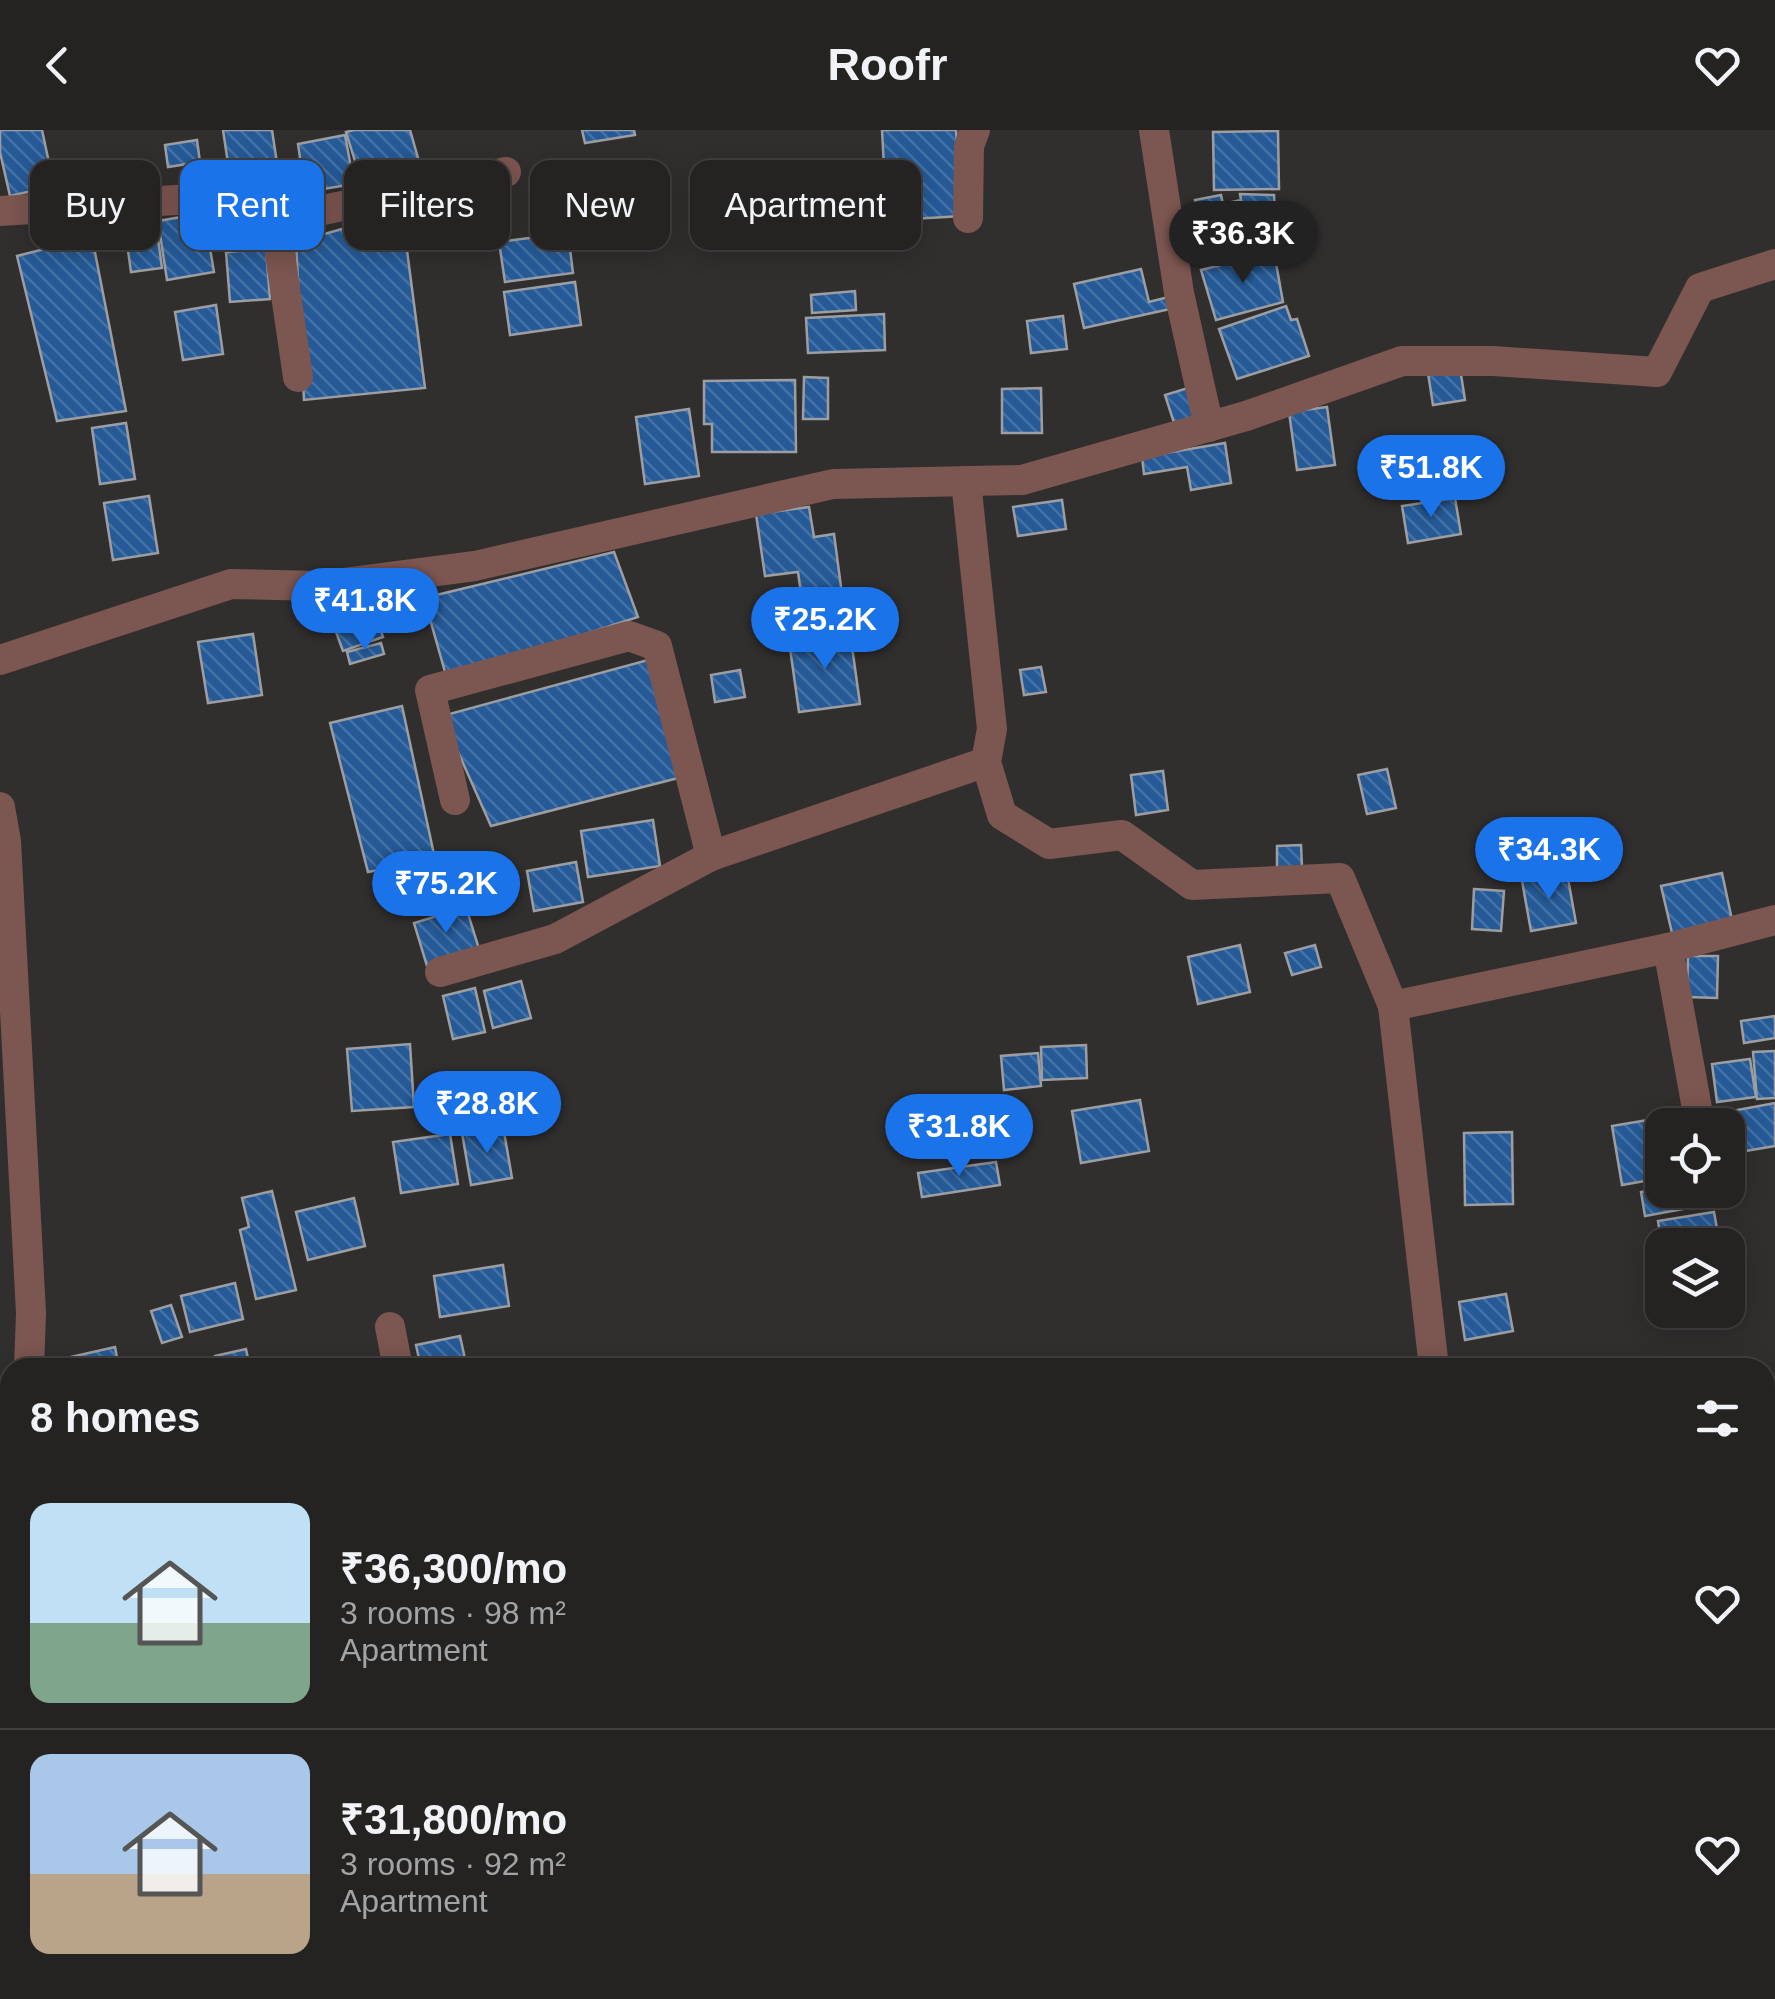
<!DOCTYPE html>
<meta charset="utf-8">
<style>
body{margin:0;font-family:Arial,sans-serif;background:#312f2f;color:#f1f3f6;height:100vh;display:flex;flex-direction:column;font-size:38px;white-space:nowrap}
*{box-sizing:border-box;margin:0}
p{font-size:32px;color:#a3a4a5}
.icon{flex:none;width:55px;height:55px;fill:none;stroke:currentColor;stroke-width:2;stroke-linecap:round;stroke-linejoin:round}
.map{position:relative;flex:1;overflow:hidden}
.details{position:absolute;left:0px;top:1228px;width:1775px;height:642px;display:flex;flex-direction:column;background:#252222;border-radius:30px 30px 0 0;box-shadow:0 5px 25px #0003,0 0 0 2px #423f40}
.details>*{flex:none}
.banner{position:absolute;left:30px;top:30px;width:1000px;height:90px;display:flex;gap:20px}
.buttons{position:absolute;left:1645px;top:978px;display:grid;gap:20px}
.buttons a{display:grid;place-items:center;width:100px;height:100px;border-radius:20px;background:#252222;box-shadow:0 5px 25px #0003,0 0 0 2px #423f40;font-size:50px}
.price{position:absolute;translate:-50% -85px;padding:0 22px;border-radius:35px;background:#1a73e8;color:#fff;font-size:32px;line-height:65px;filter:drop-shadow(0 2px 5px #0008)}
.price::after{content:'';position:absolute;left:50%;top:60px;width:30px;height:22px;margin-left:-15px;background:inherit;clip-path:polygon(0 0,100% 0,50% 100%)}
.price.active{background:#222;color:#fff}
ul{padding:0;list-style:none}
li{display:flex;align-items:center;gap:30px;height:250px;padding:0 30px}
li+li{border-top:2px solid #423f40}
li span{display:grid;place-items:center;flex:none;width:280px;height:200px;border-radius:20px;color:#555}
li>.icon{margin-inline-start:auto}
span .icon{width:120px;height:120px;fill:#fffc;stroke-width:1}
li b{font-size:42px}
h2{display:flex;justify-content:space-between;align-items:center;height:120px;padding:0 30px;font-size:42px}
.pill{padding:0 35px;border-radius:20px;background:#252222;box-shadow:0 5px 25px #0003,0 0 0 2px #423f40;font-size:35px;line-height:90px}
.pill.active{background:#1a73e8;color:#fff}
header{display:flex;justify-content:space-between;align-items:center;height:130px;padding:0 30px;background:#252222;font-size:45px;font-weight:700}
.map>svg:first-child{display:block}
.building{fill:url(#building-back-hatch);stroke:#9c9ea1;stroke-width:2.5}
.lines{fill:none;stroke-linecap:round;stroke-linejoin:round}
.street{stroke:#7c5650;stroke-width:30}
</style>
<header><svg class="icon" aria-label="back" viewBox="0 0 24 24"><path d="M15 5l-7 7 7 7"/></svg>Roofr<svg class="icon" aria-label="heart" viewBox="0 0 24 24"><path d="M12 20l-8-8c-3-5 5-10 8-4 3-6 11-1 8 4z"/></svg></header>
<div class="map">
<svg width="1775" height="1869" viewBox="0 0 1775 1869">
<defs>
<pattern id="building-back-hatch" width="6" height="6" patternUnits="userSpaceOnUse" patternTransform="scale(2.5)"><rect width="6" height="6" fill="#255a97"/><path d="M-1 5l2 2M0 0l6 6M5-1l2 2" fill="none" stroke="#4572a6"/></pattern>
</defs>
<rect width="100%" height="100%" fill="#312e2e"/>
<!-- building -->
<g class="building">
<path d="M0 0H42L54 56 10 66 0 22Z"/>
<path d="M223 0H272L282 66 234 74Z"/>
<path d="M354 0H410L420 35 399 41 404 56 366 67 346 2Z"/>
<path d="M582 0H634L635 5 585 13Z"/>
<path d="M882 0H956L962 86 895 90 892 37H884Z"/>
<path d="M1278 1 1279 59 1214 60 1213 2Z"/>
<path d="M345 5 354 54 305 62 298 14Z"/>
<path d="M197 10 200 32 168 37 165 15Z"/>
<path d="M1240 64 1274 65 1277 115 1203 126 1195 70 1221 65 1223 74 1241 70Z"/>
<path d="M402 82 425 258 304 270 296 112Z"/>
<path d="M204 83 214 142 167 150 158 91Z"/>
<path d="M156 94 162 138 131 142 125 99Z"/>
<path d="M568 103 573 143 505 152 499 112Z"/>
<path d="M92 107 126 281 57 291 17 126Z"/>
<path d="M266 119 270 169 230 172 226 122Z"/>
<path d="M1274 122 1283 172 1216 190 1201 140Z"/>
<path d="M1141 139 1149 172 1176 165 1179 177 1084 198 1074 154Z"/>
<path d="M575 152 581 195 510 205 504 162Z"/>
<path d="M855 161 856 180 812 183 811 165Z"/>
<path d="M216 175 223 224 183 230 175 182Z"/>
<path d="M1286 176 1291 190 1297 189 1309 226 1237 249 1219 199Z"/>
<path d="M884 184 885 220 808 223 806 188Z"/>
<path d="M1063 186 1067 219 1031 223 1027 191Z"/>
<path d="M1460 238 1465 270 1433 275 1428 243Z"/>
<path d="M804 247 828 248V289H803Z"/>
<path d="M795 250 796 322H712V294H704V251Z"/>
<path d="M1191 257 1200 288 1175 296 1165 265Z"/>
<path d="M1041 258 1042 303H1002V259Z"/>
<path d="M1327 277 1335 335 1297 340 1289 282Z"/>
<path d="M689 279 699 346 645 354 636 287Z"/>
<path d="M126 293 135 349 100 354 92 298Z"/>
<path d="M1225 313 1231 353 1191 360 1187 337 1144 344 1142 327Z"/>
<path d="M149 366 158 423 113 430 104 373Z"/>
<path d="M1455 368 1461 404 1408 413 1402 376Z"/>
<path d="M1062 370 1066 399 1018 406 1013 377Z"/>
<path d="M809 377 814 407 834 404 845 487 805 492 798 442 765 446 756 384Z"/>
<path d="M614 422 638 487 447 549 424 468Z"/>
<path d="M367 461 383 507 343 521 326 475Z"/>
<path d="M850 502 860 574 799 582 789 511Z"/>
<path d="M253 504 262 565 208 573 198 512Z"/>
<path d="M381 513 384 524 350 534 347 522Z"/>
<path d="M648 530 678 648 491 696 442 586Z"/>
<path d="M1041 537 1046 562 1024 565 1020 540Z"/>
<path d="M740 540 745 567 715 572 711 545Z"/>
<path d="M402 576 435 729 368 742 330 593Z"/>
<path d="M1387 639 1396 678 1367 684 1358 645Z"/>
<path d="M1163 641 1168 680 1136 685 1131 645Z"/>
<path d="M653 690 660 736 588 747 581 701Z"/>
<path d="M1301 715 1302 737 1277 738V716Z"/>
<path d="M466 731 473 763 415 776 408 744Z"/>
<path d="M576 732 583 772 534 781 527 741Z"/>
<path d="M1567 743 1576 793 1531 801 1522 751Z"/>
<path d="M1722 743 1732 790 1672 803 1661 756Z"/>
<path d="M1474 759 1504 761 1501 801 1472 799Z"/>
<path d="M466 777 479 819 427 836 414 793Z"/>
<path d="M1240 815 1250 862 1198 874 1188 827Z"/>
<path d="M1315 815 1321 837 1292 845 1285 823Z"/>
<path d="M1688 826H1718L1717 868 1687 867Z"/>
<path d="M521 851 531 888 493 898 484 861Z"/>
<path d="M475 858 485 902 453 909 443 866Z"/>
<path d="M1775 886V908L1744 913 1741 891Z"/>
<path d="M410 914 414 977 352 981 347 919Z"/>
<path d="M1086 915 1087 948 1042 950 1041 917Z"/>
<path d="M1775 921V968L1757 969 1753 922Z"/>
<path d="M1038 923 1041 956 1004 960 1001 926Z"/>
<path d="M1750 929 1756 967 1717 972 1712 934Z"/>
<path d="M1140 970 1149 1021 1081 1033 1072 981Z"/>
<path d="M1775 973V1016L1728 1024V995H1718L1716 984Z"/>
<path d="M1683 984 1684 995H1662V1048L1622 1055 1612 996Z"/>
<path d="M503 996 512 1048 471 1055 462 1003Z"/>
<path d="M1512 1002 1513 1074 1465 1075 1464 1003Z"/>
<path d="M450 1004 458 1054 401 1063 393 1012Z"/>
<path d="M996 1032 1000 1055 922 1067 918 1043Z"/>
<path d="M1662 1058 1714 1060 1716 1073 1645 1086 1641 1062Z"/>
<path d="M272 1061 296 1160 256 1169 240 1100 249 1097 242 1068Z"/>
<path d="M354 1068 365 1116 308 1130 296 1082Z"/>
<path d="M1714 1082 1720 1115H1662L1658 1091Z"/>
<path d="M503 1135 509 1176 440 1187 434 1146Z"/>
<path d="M235 1153 243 1189 190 1202 181 1166Z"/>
<path d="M1506 1164 1513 1201 1465 1210 1459 1172Z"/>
<path d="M171 1175 182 1207 162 1213 151 1181Z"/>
<path d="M460 1206 467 1238H421L416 1215Z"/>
<path d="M115 1217 119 1238H74L71 1227Z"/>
<path d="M246 1219 250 1238H217L215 1226Z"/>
<path d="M1775 1458V1507L1765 1508V1460Z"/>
</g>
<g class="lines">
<!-- street -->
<g class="street">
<path d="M1154 0 1179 163 1209 297"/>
<path d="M0 81 192 69 275 90 506 42"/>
<path d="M968 88 969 16 975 0"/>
<path d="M275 90 298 247"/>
<path d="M966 351 992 599 986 632 1002 685 1049 714 1122 705 1192 755 1340 748 1393 876 1434 1238"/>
<path d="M0 530 231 454 321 456 475 436 833 354 1022 350 1246 286 1402 231H1493L1657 242 1700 158 1775 134"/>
<path d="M455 670 430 560 629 506 657 516 711 726"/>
<path d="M0 677 6 711 31 1183 29 1238"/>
<path d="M1668 818 1700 995"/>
<path d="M440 842 555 809 711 726 986 632"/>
<path d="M1393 876 1668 818 1775 790"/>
<path d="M390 1197 398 1238"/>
<path d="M1765 1605 1775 1584"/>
<path d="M1765 1627 1775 1645"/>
<path d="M1765 1752 1771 1753 1775 1741"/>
<path d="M2 1869 10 1761"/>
</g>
</g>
</svg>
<div class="buttons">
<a><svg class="icon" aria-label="locate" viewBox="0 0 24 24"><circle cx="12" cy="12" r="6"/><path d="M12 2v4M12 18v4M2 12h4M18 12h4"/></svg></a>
<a><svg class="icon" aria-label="layers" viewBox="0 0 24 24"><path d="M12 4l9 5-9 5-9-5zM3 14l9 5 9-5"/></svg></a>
</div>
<b class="price active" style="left:1243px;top:156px">₹36.3K</b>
<b class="price" style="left:1431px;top:390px">₹51.8K</b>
<b class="price" style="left:365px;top:523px">₹41.8K</b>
<b class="price" style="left:825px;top:542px">₹25.2K</b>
<b class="price" style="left:1549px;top:772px">₹34.3K</b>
<b class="price" style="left:446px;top:806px">₹75.2K</b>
<b class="price" style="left:487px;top:1026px">₹28.8K</b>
<b class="price" style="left:959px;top:1049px">₹31.8K</b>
<div class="banner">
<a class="pill">Buy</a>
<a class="pill active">Rent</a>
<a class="pill">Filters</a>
<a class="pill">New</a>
<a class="pill">Apartment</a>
</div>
<section class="details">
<h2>8 homes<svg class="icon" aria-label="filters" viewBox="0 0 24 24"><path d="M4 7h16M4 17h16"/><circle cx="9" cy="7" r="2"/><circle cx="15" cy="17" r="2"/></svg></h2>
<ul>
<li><span style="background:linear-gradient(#bfe0f5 60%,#7fa58c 0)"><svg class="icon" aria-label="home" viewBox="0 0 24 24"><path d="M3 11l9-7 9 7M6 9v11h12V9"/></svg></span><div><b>₹36,300/mo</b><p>3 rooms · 98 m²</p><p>Apartment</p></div><svg class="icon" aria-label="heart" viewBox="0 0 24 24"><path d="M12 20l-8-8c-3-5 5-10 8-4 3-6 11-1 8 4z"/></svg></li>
<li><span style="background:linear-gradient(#a9c7e8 60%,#b9a48a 0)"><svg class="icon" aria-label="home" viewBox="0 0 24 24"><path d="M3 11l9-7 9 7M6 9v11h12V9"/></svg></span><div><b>₹31,800/mo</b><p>3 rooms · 92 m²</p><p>Apartment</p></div><svg class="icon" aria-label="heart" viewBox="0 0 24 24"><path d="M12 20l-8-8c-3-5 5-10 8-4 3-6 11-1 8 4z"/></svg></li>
</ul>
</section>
</div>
